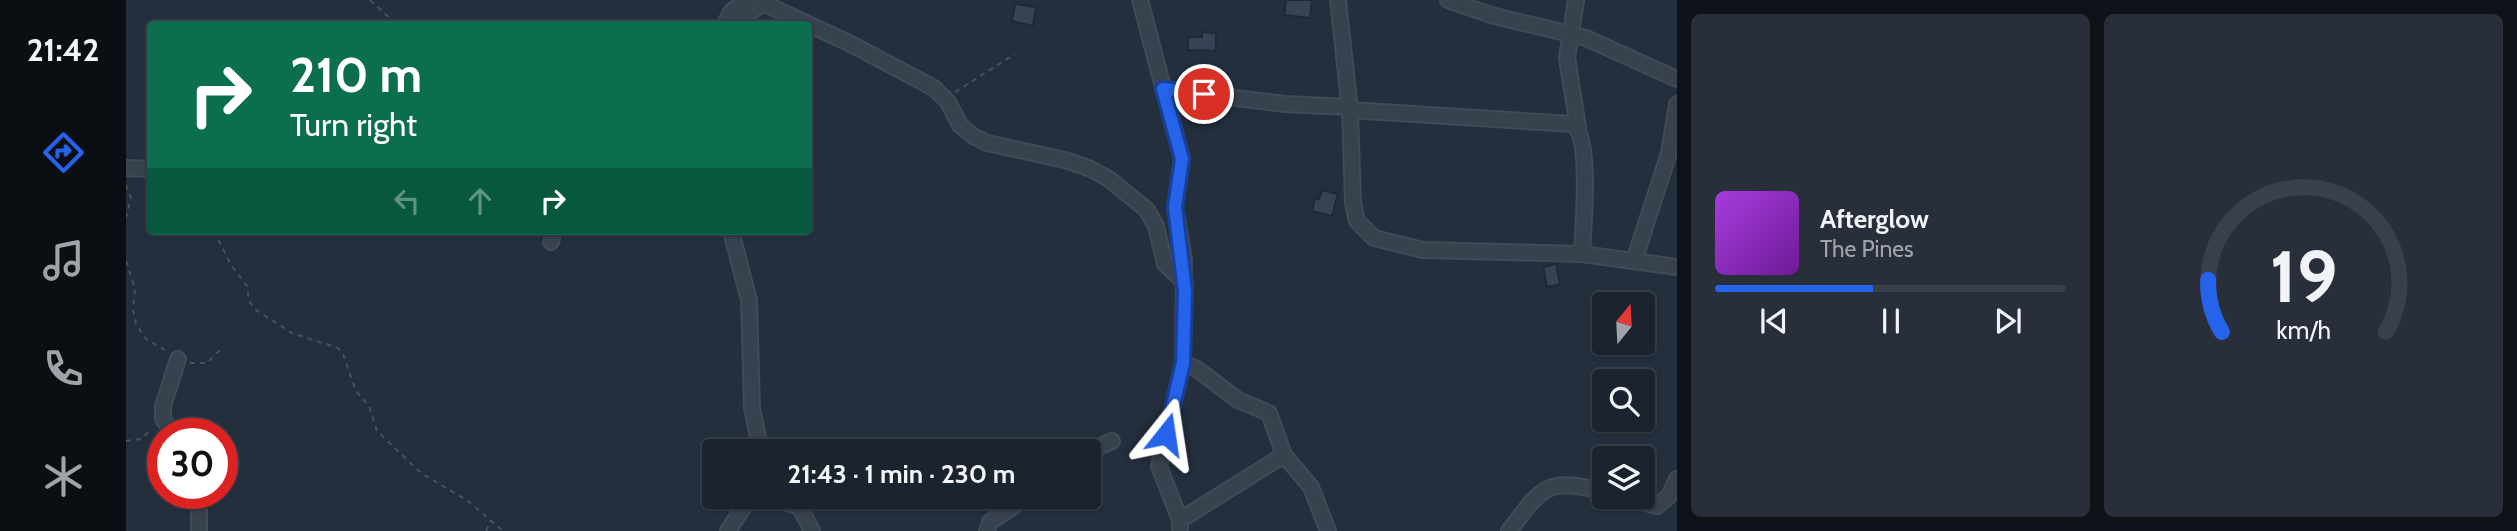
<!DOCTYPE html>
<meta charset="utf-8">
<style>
:root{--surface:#1b232e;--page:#282f3a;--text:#f1f3f6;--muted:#a0a4aa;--line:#39404a;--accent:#2563eb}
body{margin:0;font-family:Cabin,sans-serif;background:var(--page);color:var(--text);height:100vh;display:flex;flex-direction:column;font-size:26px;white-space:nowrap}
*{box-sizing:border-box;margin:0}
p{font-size:23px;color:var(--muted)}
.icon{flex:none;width:38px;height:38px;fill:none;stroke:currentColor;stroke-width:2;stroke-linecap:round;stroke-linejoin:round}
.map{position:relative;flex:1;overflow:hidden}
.panel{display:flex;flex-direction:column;gap:14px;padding:14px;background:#0f1319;width:840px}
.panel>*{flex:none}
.guide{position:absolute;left:21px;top:21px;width:665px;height:214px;border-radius:7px;box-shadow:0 2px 5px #0004,0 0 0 2px var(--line);background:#0b6e4f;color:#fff;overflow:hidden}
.needle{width:46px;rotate:18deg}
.fabs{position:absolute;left:1466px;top:292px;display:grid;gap:14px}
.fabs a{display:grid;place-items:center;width:63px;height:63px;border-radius:7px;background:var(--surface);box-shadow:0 2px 5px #0004,0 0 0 2px var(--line);font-size:35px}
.speed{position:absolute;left:21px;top:418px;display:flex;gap:14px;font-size:35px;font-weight:700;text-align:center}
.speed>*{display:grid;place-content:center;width:91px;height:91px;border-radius:50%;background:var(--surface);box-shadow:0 2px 5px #0004,0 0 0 2px var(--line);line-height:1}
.speed .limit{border:10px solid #d22;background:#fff;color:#111}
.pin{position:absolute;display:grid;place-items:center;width:60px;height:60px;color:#fff;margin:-30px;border:4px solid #fff;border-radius:50%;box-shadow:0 2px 7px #0007}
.me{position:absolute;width:77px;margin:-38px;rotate:15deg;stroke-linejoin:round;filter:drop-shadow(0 0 5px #0008)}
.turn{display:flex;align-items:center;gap:24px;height:147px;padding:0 28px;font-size:32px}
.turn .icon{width:91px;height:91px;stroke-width:2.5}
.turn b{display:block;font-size:49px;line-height:60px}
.lanes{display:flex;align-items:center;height:66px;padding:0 28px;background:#0003;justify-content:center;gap:35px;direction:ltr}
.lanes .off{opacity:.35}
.panel .card{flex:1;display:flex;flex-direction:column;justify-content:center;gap:10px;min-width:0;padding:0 24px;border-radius:10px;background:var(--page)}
.panel .dial{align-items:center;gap:0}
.dial svg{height:182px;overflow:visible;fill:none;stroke:var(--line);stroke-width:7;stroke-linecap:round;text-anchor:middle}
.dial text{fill:var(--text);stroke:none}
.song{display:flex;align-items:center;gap:21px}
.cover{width:84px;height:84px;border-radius:10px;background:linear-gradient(135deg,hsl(280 70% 55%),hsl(280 70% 35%))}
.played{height:7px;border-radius:4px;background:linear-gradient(90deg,var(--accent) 45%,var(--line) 45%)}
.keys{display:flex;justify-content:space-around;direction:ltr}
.panel .tiles{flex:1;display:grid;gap:14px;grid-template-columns:repeat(2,1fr)}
.trip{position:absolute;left:576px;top:439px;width:399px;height:70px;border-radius:7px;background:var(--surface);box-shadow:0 2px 5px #0004,0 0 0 2px var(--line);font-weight:700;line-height:70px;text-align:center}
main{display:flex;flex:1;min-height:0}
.menu{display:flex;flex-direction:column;width:126px;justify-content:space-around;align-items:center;background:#0b0e12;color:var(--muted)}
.menu .icon{width:49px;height:49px}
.menu .active{color:var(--accent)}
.menu b{font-size:32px;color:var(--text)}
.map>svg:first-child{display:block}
.building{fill:#364354;stroke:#1f2835;stroke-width:2}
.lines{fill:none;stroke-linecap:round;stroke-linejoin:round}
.minor-casing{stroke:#414a57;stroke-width:18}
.path{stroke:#3f5557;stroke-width:2;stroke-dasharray:5 5;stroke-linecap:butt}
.minor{stroke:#38414e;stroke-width:14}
.route-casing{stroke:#184099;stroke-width:18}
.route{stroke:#2563eb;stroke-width:12}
</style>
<main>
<nav class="menu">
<b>21:42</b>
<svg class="icon active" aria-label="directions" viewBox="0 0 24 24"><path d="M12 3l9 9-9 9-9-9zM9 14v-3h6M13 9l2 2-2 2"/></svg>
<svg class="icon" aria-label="music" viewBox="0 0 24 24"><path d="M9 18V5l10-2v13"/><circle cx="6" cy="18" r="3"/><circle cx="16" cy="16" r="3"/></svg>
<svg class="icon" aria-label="phone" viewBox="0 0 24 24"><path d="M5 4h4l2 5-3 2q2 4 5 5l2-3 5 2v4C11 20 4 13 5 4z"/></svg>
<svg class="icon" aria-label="climate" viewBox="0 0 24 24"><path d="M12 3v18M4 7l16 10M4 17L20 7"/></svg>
</nav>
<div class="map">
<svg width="1551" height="531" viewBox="0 0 1551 531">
<rect width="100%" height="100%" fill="#242f3e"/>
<!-- building -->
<g class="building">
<polygon points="1160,0 1186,0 1184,18 1158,15"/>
<polygon points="889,4 910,7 907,26 886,21"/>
<polygon points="1076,32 1090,33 1090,51 1062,50 1062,37 1076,37"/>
<polygon points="1081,70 1095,75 1092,86 1077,84"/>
<polygon points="1196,190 1212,194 1206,216 1186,211 1189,198 1193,199"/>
<polygon points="1430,264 1434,284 1421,287 1417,267"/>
</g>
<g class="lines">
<defs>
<g id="minor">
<polyline points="1014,0 1056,159 1049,207 1058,259 1057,363 1033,466 1054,520 1054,531"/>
<polyline points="1212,0 1224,110 1227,203 1231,221 1248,238 1297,250 1456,254 1551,267"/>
<polyline points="1322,0 1365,15 1460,38 1551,79"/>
<polyline points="1450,0 1441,58 1452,127"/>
<polyline points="637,3 725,44 808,88 822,102 834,125 847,136 861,143 939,160 965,169 983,179 1021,210 1030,226 1039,264 1059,283"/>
<polyline points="599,24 605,12 621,0"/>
<polyline points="606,24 642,0"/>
<polyline points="1037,89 1159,104 1224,107"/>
<path d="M 1224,110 L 1447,124 C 1466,139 1457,228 1456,254"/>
<polyline points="0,168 24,169"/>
<polyline points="605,231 623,300 626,408 635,452"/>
<polyline points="425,242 428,231"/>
<polyline points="1508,261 1543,153 1551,104"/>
<polyline points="1057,363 1071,369 1112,400 1143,413 1158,455 1185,487 1202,531"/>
<polyline points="48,434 37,419 37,406 52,359"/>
<polyline points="962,452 986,441"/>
<polyline points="62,494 73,508 73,531"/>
<polyline points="642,497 674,507 686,531"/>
<polyline points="1497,497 1531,506 1543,496 1551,479"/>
<polyline points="1054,520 1158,455"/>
<polyline points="602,531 624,497"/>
<polyline points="861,531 864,522 901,497"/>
<path d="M 1383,531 C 1417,486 1420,477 1479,492"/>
</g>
</defs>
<!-- minor casing -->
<use href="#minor" class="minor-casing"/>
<!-- path -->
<g class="path">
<polyline points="244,0 270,24"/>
<polyline points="829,92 889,54"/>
<polyline points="0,185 5,198 0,217"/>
<polyline points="88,231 105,265 121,286 123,301 130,310 166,333 212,348 217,354 230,391 243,406 251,431 295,473 342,501 377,531"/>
<polyline points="0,261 9,289 7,309 10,324 20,339 41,351"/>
<polyline points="64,363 81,363 95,349"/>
<polyline points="0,441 15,439 26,429"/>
<polyline points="360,531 365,520"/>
</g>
<!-- minor -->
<use href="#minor" class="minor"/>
</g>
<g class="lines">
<defs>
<polyline id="route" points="1040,434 1057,363 1059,291 1049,207 1056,159 1037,89 1078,94"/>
</defs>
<!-- route casing -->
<use href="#route" class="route-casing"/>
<!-- route -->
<use href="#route" class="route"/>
</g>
</svg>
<div class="fabs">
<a><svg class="needle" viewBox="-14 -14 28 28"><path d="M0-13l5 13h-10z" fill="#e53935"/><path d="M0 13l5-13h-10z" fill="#a0a4aa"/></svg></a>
<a><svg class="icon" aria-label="search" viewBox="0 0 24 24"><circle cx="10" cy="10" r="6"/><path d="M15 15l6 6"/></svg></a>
<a><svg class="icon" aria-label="layers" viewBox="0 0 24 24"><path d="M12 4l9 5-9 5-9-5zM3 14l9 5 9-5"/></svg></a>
</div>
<div class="speed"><div class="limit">30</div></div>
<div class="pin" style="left:1078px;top:94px;background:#d93025"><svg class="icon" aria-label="arrive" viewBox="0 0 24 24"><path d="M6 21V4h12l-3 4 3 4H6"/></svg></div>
<svg class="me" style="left:1040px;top:434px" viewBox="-20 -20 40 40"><path d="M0-17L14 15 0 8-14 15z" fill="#2563eb" stroke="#fff" stroke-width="4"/></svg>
<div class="trip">21:43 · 1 min · 230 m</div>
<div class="guide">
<div class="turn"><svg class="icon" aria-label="right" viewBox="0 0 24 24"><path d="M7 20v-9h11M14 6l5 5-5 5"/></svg><div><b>210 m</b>Turn right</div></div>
<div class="lanes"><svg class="icon off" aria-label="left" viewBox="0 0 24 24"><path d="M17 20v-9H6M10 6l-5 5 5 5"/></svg><svg class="icon off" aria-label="ahead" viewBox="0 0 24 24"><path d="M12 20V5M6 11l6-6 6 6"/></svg><svg class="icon" aria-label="right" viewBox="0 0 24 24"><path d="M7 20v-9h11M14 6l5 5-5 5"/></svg></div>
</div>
</div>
<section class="panel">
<div class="tiles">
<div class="card">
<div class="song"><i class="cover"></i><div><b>Afterglow</b><p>The Pines</p></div></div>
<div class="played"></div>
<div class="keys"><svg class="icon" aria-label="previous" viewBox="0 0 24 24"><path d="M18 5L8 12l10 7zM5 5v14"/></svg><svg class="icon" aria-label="pause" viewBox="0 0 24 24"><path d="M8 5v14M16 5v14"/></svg><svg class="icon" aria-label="next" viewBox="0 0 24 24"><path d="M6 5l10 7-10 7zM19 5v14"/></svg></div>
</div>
<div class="card dial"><svg viewBox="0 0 100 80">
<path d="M14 69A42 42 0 1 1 86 69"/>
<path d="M14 69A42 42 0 0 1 8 46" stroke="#2563eb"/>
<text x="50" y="56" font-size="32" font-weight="700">19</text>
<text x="50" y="72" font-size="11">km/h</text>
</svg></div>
</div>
</section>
</main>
